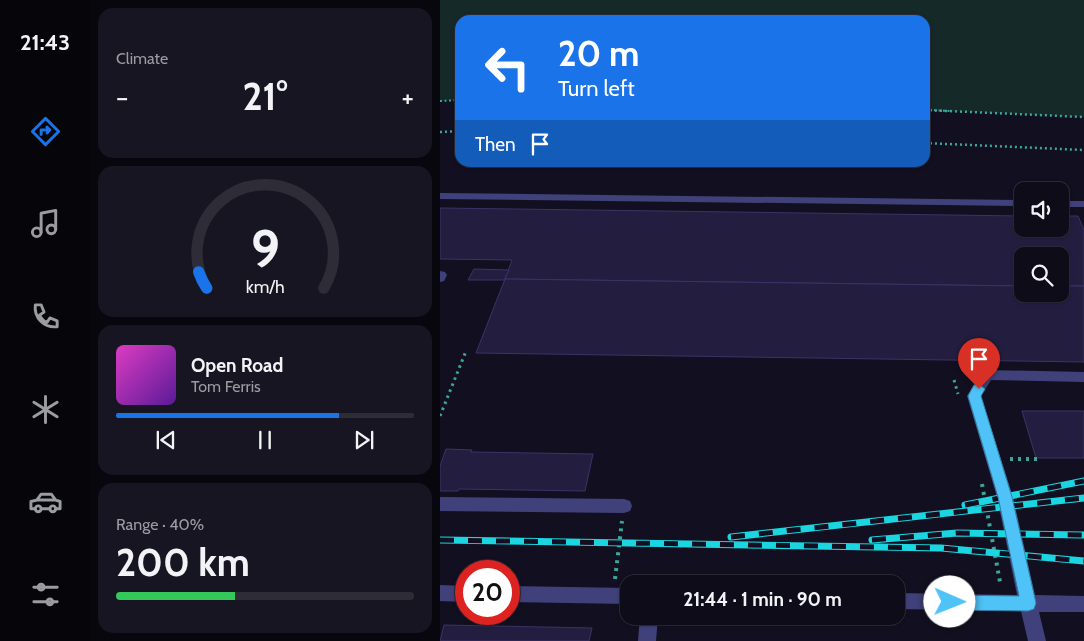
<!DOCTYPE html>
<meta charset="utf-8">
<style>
:root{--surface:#0e0c18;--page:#171521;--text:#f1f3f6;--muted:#9b9ba2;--line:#2e2c37;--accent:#1a73e8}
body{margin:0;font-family:Cabin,sans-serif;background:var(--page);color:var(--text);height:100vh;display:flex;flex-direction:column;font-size:19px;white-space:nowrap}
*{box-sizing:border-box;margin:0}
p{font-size:16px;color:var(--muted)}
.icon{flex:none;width:28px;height:28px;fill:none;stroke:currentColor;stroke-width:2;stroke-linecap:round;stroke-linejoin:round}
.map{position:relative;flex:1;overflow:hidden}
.sheet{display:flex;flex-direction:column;gap:8px;padding:8px;background:#08070d;width:350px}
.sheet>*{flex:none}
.top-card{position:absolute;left:15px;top:15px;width:475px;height:152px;border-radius:15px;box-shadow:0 1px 4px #0004,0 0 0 1px var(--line);background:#1a73e8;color:#fff;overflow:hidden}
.controls{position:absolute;left:574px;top:182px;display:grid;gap:10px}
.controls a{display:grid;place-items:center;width:55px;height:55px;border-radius:10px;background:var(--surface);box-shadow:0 1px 4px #0004,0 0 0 1px var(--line);font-size:25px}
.speed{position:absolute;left:15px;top:560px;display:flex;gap:10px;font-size:25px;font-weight:700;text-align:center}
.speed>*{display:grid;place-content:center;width:65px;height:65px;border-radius:50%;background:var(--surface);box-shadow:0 1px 4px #0004,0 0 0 1px var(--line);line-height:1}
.speed .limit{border:8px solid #d22;background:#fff;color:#111}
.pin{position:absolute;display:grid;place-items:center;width:42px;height:42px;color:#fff;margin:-51px -21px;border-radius:50% 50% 50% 0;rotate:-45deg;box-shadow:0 0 5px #0007}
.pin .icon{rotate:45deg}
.me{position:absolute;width:55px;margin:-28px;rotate:91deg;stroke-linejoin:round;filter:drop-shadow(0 0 4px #0008)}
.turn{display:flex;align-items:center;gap:18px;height:105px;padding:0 20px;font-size:22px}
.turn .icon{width:65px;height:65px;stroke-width:2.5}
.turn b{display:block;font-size:35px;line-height:42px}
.then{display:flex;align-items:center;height:48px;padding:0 20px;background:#0003;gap:10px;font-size:19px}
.big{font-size:38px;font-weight:700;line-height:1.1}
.sheet .tile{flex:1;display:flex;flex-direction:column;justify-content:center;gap:8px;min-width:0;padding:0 18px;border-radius:15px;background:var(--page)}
.sheet .dial{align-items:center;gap:0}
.dial svg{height:130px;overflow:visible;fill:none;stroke:var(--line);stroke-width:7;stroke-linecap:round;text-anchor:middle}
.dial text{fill:var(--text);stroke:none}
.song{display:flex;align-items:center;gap:15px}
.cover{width:60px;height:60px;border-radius:8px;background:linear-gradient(135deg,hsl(310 70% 55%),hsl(270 70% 35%))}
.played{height:5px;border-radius:2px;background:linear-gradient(90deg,var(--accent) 75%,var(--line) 75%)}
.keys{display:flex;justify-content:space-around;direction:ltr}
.heat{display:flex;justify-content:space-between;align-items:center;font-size:28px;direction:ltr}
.charge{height:8px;border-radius:4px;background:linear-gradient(90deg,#34c759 40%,var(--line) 0)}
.trip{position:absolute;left:180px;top:575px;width:285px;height:50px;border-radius:15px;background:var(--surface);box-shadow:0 1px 4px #0004,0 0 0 1px var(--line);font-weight:700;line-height:50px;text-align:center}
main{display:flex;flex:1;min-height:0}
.dock{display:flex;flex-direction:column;width:90px;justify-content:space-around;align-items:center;background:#06050a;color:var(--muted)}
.dock .icon{width:35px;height:35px}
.dock .on{color:var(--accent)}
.dock b{font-size:22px;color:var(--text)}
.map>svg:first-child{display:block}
.green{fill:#142928}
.building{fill:#231e3f;stroke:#3b3368}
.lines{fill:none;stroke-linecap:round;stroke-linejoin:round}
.path-far3{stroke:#3ca69a;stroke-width:2;stroke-dasharray:2 2.5;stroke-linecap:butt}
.path-far2{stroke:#3ca69a;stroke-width:2.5;stroke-dasharray:2 3;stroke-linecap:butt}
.path-far1{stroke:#3ca69a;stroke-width:3;stroke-dasharray:2.5 4;stroke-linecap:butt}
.path{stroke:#3ca69a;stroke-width:4;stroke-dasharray:3 5;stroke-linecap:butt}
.minor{fill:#40417a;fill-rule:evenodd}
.rail-casing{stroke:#1bd6e0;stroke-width:7}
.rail{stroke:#121020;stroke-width:5;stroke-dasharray:14;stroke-linecap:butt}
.route{fill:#4fc3f7;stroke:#337fa1}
</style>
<main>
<nav class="dock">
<b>21:43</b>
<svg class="icon on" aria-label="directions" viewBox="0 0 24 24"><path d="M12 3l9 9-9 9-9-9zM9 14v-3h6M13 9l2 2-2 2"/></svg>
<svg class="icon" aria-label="music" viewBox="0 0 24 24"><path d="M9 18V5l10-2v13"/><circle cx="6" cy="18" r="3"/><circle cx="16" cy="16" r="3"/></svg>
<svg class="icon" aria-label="phone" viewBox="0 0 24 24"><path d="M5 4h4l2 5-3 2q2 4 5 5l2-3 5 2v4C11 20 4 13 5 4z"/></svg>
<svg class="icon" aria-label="climate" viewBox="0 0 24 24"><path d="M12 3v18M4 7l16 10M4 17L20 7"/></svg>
<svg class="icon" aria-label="car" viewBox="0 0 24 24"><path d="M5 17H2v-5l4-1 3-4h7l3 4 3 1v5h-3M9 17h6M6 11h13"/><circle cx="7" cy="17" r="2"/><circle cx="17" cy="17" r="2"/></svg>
<svg class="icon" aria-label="filters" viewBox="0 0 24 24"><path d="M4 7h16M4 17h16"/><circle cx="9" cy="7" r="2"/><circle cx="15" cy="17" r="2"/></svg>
</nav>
<section class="sheet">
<div class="tile"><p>Climate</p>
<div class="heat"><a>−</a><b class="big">21°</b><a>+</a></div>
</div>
<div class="tile dial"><svg viewBox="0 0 100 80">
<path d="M14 69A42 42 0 1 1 86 69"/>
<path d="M14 69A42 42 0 0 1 9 59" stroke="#1a73e8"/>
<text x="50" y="56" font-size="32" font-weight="700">9</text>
<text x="50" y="72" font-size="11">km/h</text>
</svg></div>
<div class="tile">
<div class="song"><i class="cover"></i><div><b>Open Road</b><p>Tom Ferris</p></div></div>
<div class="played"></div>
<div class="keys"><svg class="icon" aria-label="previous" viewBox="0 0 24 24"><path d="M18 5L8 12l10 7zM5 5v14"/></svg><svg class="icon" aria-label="pause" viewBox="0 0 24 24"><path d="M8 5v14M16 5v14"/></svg><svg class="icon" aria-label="next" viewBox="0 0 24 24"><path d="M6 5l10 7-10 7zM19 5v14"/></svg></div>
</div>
<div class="tile"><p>Range · 40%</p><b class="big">200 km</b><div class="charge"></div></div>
</section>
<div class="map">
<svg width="644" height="641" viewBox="0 0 644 641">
<rect width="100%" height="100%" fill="#121020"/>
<!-- green -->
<polygon class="green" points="0,0 644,0 644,117 485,110 485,20 20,20 20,100 0,101"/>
<!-- building -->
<g class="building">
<polygon points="0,208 582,216 582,229 620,229 620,216 638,216 644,230 644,286 620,286 620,256 582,256 582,286 65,279 72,260 0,259"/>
<polygon points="34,269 69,270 64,280 28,280"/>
<polygon points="65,279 582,286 582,294 620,294 620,286 644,286 644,362 36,353"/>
<polygon points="582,411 644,411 644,458 596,458"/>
<polygon points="6,449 32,450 31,452 153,454 145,491 19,489 18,491 0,491 0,466"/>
<polygon points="4,625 152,628 149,641 0,641"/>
</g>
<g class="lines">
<!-- path-far3 -->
<g class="path-far3">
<polyline points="0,101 20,100"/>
<polyline points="485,110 510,111"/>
</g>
<!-- path-far2 -->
<g class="path-far2">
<polyline points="485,110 644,117"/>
<polyline points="0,132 20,131"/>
<polyline points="485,143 644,150"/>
</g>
<!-- path-far1 -->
<g class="path-far1">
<polyline points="514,380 518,394"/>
<polyline points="0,416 26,351"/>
</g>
<!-- path -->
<g class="path">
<polyline points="570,459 601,459"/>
<polyline points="542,484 560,582"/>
<polyline points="175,579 182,521"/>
</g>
<!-- minor -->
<g class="minor">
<polygon points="0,193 582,200 582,206 0,199"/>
<rect x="620" y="201" width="24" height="6"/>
<polygon points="0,271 5,272 7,275 4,281 0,282"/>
<polygon points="547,370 644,372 644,382 551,380 541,396 573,497 595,595 644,596 644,612 599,612 606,641 588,641 581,611 456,609 456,593 577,595 557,497 527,396 542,371"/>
<polygon points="0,497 184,499 190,501 192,506 190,511 184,513 0,511"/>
<polygon points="0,585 26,586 26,602 0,601"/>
<polygon points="69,586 189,588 189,604 69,602"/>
<polygon points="200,616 218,616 216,641 198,641"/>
</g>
<defs>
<g id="rail">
<polyline points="525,505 644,481"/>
<polyline points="291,537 644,498"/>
<polyline points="0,540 501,548 644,561"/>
<polyline points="432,540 517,533 644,535"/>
</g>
</defs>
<!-- rail casing -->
<use href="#rail" class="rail-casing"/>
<!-- rail -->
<use href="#rail" class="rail"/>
</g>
<!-- route -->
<polygon class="route" points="539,384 545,389 541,396 572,497 596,603 594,609 588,611 510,610 504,607 502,602 504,597 510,595 579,596 558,497 528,396 534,385"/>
</svg>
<div class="controls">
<a><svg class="icon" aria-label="sound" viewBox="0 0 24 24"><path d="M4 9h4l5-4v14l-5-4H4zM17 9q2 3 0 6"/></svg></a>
<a><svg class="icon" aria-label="search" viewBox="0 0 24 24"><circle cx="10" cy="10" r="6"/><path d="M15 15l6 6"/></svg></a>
</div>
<div class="speed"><div class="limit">20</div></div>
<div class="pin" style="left:539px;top:389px;background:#d93025"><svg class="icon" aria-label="arrive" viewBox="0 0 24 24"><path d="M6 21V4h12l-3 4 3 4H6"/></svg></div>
<svg class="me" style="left:510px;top:602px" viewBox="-20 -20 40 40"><circle r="19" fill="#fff"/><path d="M0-13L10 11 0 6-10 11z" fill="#4fc3f7"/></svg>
<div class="trip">21:44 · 1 min · 90 m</div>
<div class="top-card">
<div class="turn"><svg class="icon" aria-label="left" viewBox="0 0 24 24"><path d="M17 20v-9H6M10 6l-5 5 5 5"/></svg><div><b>20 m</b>Turn left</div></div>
<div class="then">Then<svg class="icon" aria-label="arrive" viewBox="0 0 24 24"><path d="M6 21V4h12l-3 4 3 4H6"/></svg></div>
</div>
</div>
</main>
